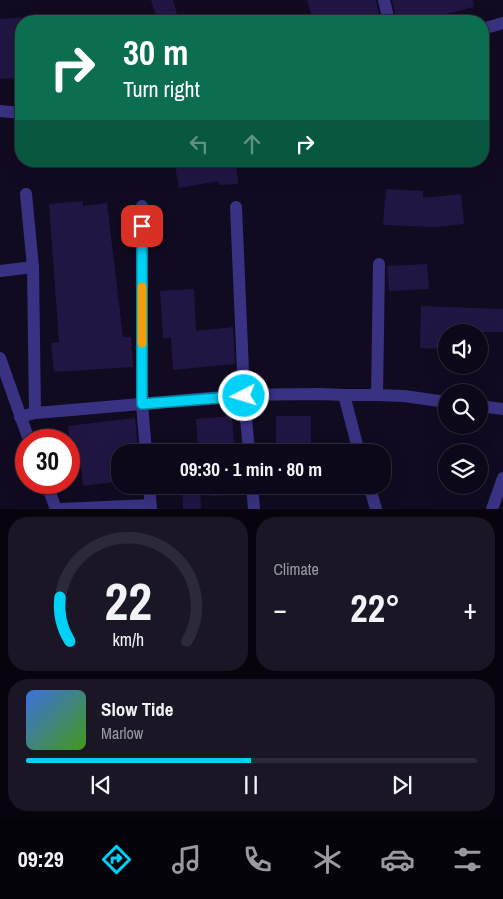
<!DOCTYPE html>
<meta charset="utf-8">
<style>
:root{--surface:#0c0819;--page:#1a1626;--text:#f1f3f6;--muted:#9a9aa2;--line:#2c2938;--accent:#00d1f6}
body{margin:0;font-family:"Archivo Narrow",sans-serif;background:var(--page);color:var(--text);height:100vh;display:flex;flex-direction:column;font-size:19px;white-space:nowrap}
*{box-sizing:border-box;margin:0}
p{font-size:16px;color:var(--muted)}
.icon{flex:none;width:28px;height:28px;fill:none;stroke:currentColor;stroke-width:2;stroke-linecap:round;stroke-linejoin:round}
.map{position:relative;height:509px;overflow:hidden}
.sheet{display:flex;flex-direction:column;gap:8px;padding:8px;background:#07040e;flex:1}
.sheet>*{flex:none}
.guide{position:absolute;left:15px;top:15px;width:474px;height:152px;border-radius:20px;box-shadow:0 5px 20px #0002,0 0 0 1px var(--line);background:#0b6e4f;color:#fff;overflow:hidden}
.fabs{position:absolute;left:438px;top:324px;display:grid;gap:10px}
.fabs a{display:grid;place-items:center;width:50px;height:50px;border-radius:50%;background:var(--surface);box-shadow:0 5px 20px #0002,0 0 0 1px var(--line);font-size:25px}
.speed{position:absolute;left:15px;top:429px;display:flex;gap:10px;font-size:25px;font-weight:700;text-align:center}
.speed>*{display:grid;place-content:center;width:65px;height:65px;border-radius:50%;background:var(--surface);box-shadow:0 5px 20px #0002,0 0 0 1px var(--line);line-height:1}
.speed .limit{border:8px solid #d22;background:#fff;color:#111}
.pin{position:absolute;display:grid;place-items:center;width:42px;height:42px;color:#fff;margin:-21px;border-radius:10px;box-shadow:0 2px 8px #0006}
.me{position:absolute;width:55px;margin:-28px;rotate:265deg;stroke-linejoin:round;filter:drop-shadow(0 0 4px #0008)}
.turn{display:flex;align-items:center;gap:18px;height:105px;padding:0 25px;font-size:22px}
.turn .icon{width:65px;height:65px;stroke-width:2.5}
.turn b{display:block;font-size:35px;line-height:42px}
.lanes{display:flex;align-items:center;height:48px;padding:0 25px;background:#0003;justify-content:center;gap:25px;direction:ltr}
.lanes .off{opacity:.35}
.big{font-size:38px;font-weight:800;line-height:1.1}
.sheet .widget{flex:1;display:flex;flex-direction:column;justify-content:center;gap:8px;min-width:0;padding:0 18px;border-radius:20px;background:var(--page)}
.sheet .dial{align-items:center;gap:0}
.dial svg{height:130px;overflow:visible;fill:none;stroke:var(--line);stroke-width:7;stroke-linecap:round;text-anchor:middle}
.dial text{fill:var(--text);stroke:none}
.song{display:flex;align-items:center;gap:15px}
.cover{width:60px;height:60px;border-radius:8px;background:linear-gradient(135deg,hsl(220 70% 55%),hsl(100 70% 35%))}
.played{height:5px;border-radius:2px;background:linear-gradient(90deg,var(--accent) 50%,var(--line) 50%)}
.keys{display:flex;justify-content:space-around;direction:ltr}
.heat{display:flex;justify-content:space-between;align-items:center;font-size:28px;direction:ltr}
.sheet .tiles{flex:1;display:grid;gap:8px;grid-template-columns:1fr 1fr}
.widget:last-child{grid-column:span 2}
.trip{position:absolute;left:111px;top:444px;width:280px;height:50px;border-radius:20px;background:var(--surface);box-shadow:0 5px 20px #0002,0 0 0 1px var(--line);font-weight:800;line-height:50px;text-align:center}
.tabs{display:flex;height:80px;justify-content:space-around;align-items:center;background:#05030a;color:var(--muted)}
.tabs .icon{width:35px;height:35px}
.tabs .selected{color:var(--accent)}
.tabs b{font-size:22px;color:var(--text)}
.map>svg:first-child{display:block}
.building{fill:#211643}
.lines{fill:none;stroke-linecap:round;stroke-linejoin:round}
.minor{stroke:#393283;stroke-width:12}
.route-casing{stroke:#0088a0;stroke-width:12}
.route{stroke:#00d1f6;stroke-width:9}
.slow{stroke:#f59e0b;stroke-width:9}
</style>
<div class="map">
<svg width="503" height="509" viewBox="0 0 503 509">
<rect width="100%" height="100%" fill="#100b21"/>
<!-- building -->
<g class="building">
<polygon points="151,0 173,0 179,21 158,21"/>
<polygon points="307,0 376,0 381,21 313,21"/>
<polygon points="392,0 473,0 474,7 430,18 431,21 397,21"/>
<polygon points="21,17 21,78 0,79 0,19"/>
<polygon points="174,161 236,161 238,184 219,185 219,181 179,188"/>
<polygon points="386,189 423,191 423,198 461,194 464,224 434,227 383,225"/>
<polygon points="83,201 83,206 107,203 123,337 131,337 133,367 54,372 51,343 59,342 49,204"/>
<polygon points="427,264 429,289 389,291 387,266"/>
<polygon points="194,289 196,331 233,327 235,364 173,370 171,338 163,338 160,291"/>
<polygon points="421,306 503,309 503,332 446,332 446,349 420,348"/>
<polygon points="232,416 234,443 233,443 233,452 207,452 207,445 198,446 196,419"/>
<rect x="276" y="416" width="35" height="36"/>
<polygon points="135,418 138,450 136,450 136,452 120,452 120,481 83,486 80,457 72,458 68,426"/>
<polygon points="182,485 200,485 201,509 183,509"/>
<polygon points="209,485 235,485 236,495 210,496"/>
</g>
<g class="lines">
<!-- minor -->
<g class="minor">
<polyline points="384,0 389,21"/>
<polyline points="482,29 503,23"/>
<polyline points="0,111 21,113"/>
<polyline points="26,194 33,267 35,413"/>
<polyline points="142,206 142,404 146,452"/>
<polyline points="236,207 244,395 249,452"/>
<polyline points="0,271 33,267"/>
<polyline points="0,358 29,440"/>
<polyline points="344,395 359,452"/>
<polyline points="377,395 379,264"/>
<polyline points="479,406 503,409"/>
<polyline points="20,417 35,413 48,412 244,395 319,394 344,395 377,395 404,396 446,402"/>
<polyline points="46,482 56,509"/>
<polyline points="149,485 151,509"/>
<polyline points="252,485 254,509"/>
<polyline points="369,485 376,509"/>
<polyline points="61,509 150,505"/>
<polyline points="492,509 503,478"/>
</g>
</g>
<g class="lines">
<defs>
<polyline id="route" points="142,226 142,404 244,396"/>
</defs>
<!-- route casing -->
<use href="#route" class="route-casing"/>
<!-- route -->
<use href="#route" class="route"/>
<!-- slow -->
<polyline class="slow" points="142,287 142,343"/>
</g>
</svg>
<div class="fabs">
<a><svg class="icon" aria-label="sound" viewBox="0 0 24 24"><path d="M4 9h4l5-4v14l-5-4H4zM17 9q2 3 0 6"/></svg></a>
<a><svg class="icon" aria-label="search" viewBox="0 0 24 24"><circle cx="10" cy="10" r="6"/><path d="M15 15l6 6"/></svg></a>
<a><svg class="icon" aria-label="layers" viewBox="0 0 24 24"><path d="M12 4l9 5-9 5-9-5zM3 14l9 5 9-5"/></svg></a>
</div>
<div class="speed"><div class="limit">30</div></div>
<div class="pin" style="left:142px;top:226px;background:#d93025"><svg class="icon" aria-label="arrive" viewBox="0 0 24 24"><path d="M6 21V4h12l-3 4 3 4H6"/></svg></div>
<svg class="me" style="left:244px;top:396px" viewBox="-20 -20 40 40"><circle r="17" fill="#00d1f6" stroke="#fff" stroke-width="3"/><path d="M0-11L8 9 0 5-8 9z" fill="#fff"/></svg>
<div class="trip">09:30 · 1 min · 80 m</div>
<div class="guide">
<div class="turn"><svg class="icon" aria-label="right" viewBox="0 0 24 24"><path d="M7 20v-9h11M14 6l5 5-5 5"/></svg><div><b>30 m</b>Turn right</div></div>
<div class="lanes"><svg class="icon off" aria-label="left" viewBox="0 0 24 24"><path d="M17 20v-9H6M10 6l-5 5 5 5"/></svg><svg class="icon off" aria-label="ahead" viewBox="0 0 24 24"><path d="M12 20V5M6 11l6-6 6 6"/></svg><svg class="icon" aria-label="right" viewBox="0 0 24 24"><path d="M7 20v-9h11M14 6l5 5-5 5"/></svg></div>
</div>
</div>
<section class="sheet">
<div class="tiles">
<div class="widget dial"><svg viewBox="0 0 100 80">
<path d="M14 69A42 42 0 1 1 86 69"/>
<path d="M14 69A42 42 0 0 1 8 42" stroke="#00d1f6"/>
<text x="50" y="56" font-size="32" font-weight="700">22</text>
<text x="50" y="72" font-size="11">km/h</text>
</svg></div>
<div class="widget"><p>Climate</p>
<div class="heat"><a>−</a><b class="big">22°</b><a>+</a></div>
</div>
<div class="widget">
<div class="song"><i class="cover"></i><div><b>Slow Tide</b><p>Marlow</p></div></div>
<div class="played"></div>
<div class="keys"><svg class="icon" aria-label="previous" viewBox="0 0 24 24"><path d="M18 5L8 12l10 7zM5 5v14"/></svg><svg class="icon" aria-label="pause" viewBox="0 0 24 24"><path d="M8 5v14M16 5v14"/></svg><svg class="icon" aria-label="next" viewBox="0 0 24 24"><path d="M6 5l10 7-10 7zM19 5v14"/></svg></div>
</div>
</div>
</section>
<nav class="tabs">
<b>09:29</b>
<svg class="icon selected" aria-label="directions" viewBox="0 0 24 24"><path d="M12 3l9 9-9 9-9-9zM9 14v-3h6M13 9l2 2-2 2"/></svg>
<svg class="icon" aria-label="music" viewBox="0 0 24 24"><path d="M9 18V5l10-2v13"/><circle cx="6" cy="18" r="3"/><circle cx="16" cy="16" r="3"/></svg>
<svg class="icon" aria-label="phone" viewBox="0 0 24 24"><path d="M5 4h4l2 5-3 2q2 4 5 5l2-3 5 2v4C11 20 4 13 5 4z"/></svg>
<svg class="icon" aria-label="climate" viewBox="0 0 24 24"><path d="M12 3v18M4 7l16 10M4 17L20 7"/></svg>
<svg class="icon" aria-label="car" viewBox="0 0 24 24"><path d="M5 17H2v-5l4-1 3-4h7l3 4 3 1v5h-3M9 17h6M6 11h13"/><circle cx="7" cy="17" r="2"/><circle cx="17" cy="17" r="2"/></svg>
<svg class="icon" aria-label="filters" viewBox="0 0 24 24"><path d="M4 7h16M4 17h16"/><circle cx="9" cy="7" r="2"/><circle cx="15" cy="17" r="2"/></svg>
</nav>
